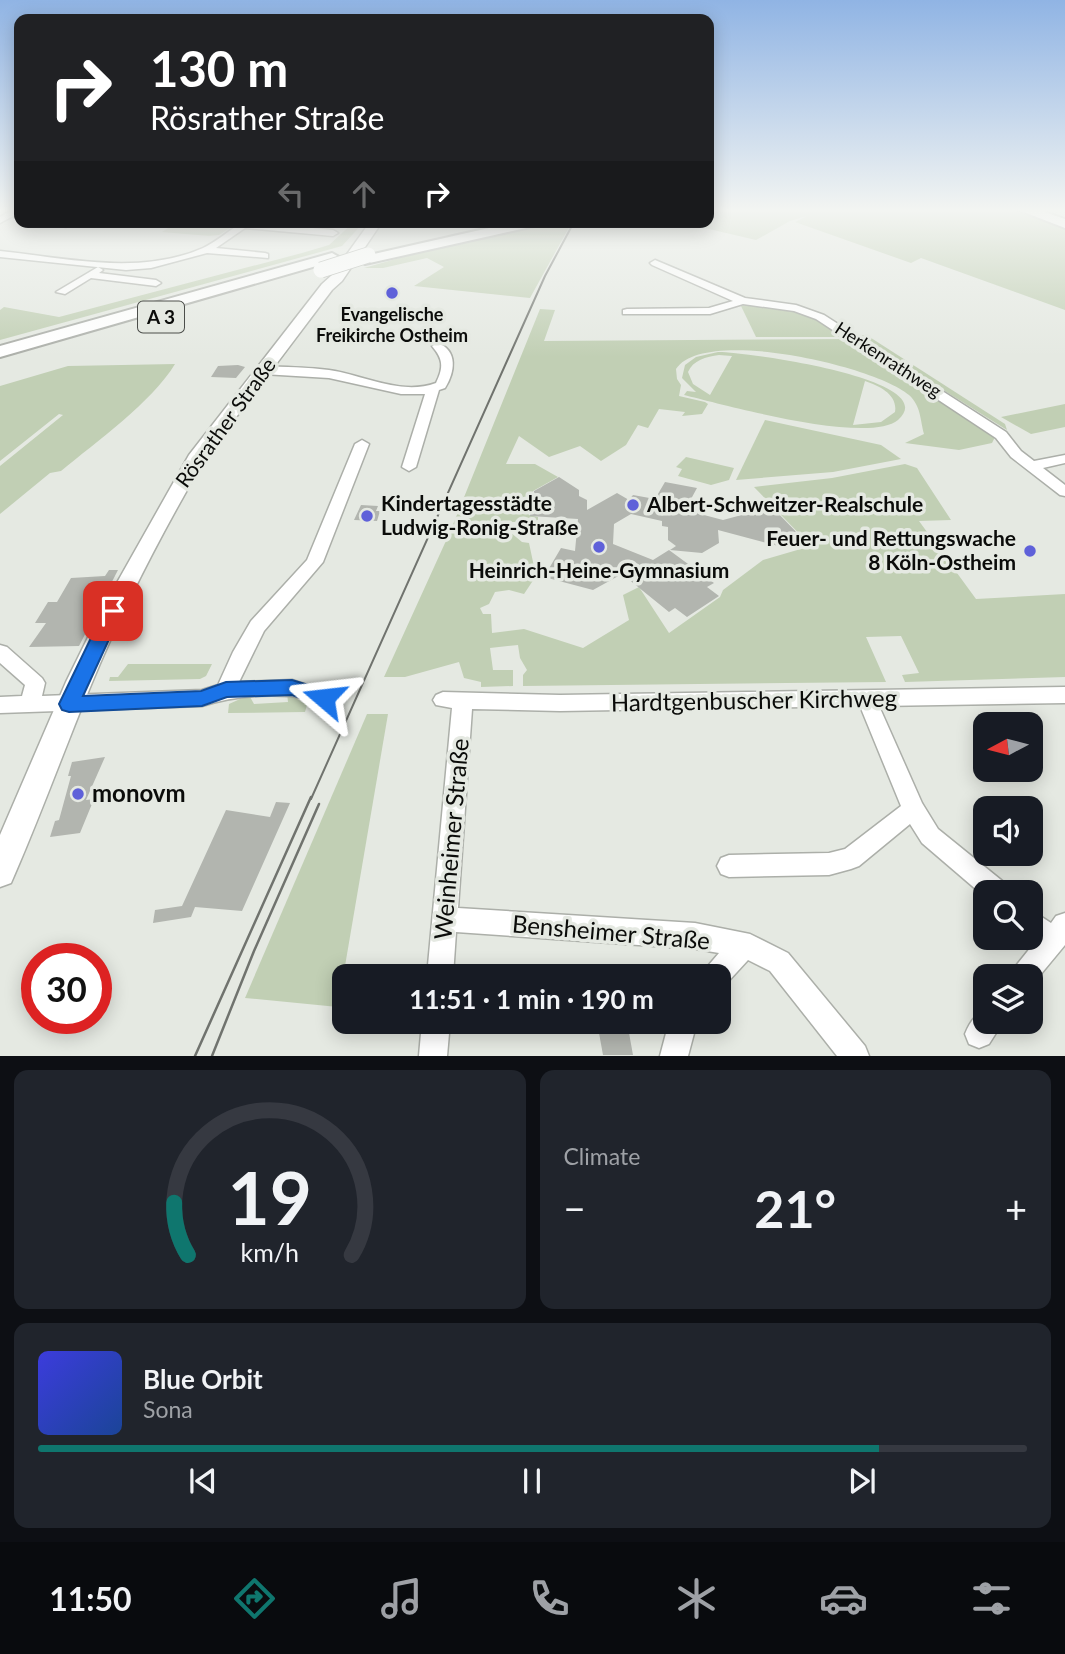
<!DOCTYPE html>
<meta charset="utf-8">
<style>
:root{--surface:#171b24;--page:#20242c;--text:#f1f3f6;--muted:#9ea1a6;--line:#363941;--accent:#0f766e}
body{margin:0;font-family:Lato,sans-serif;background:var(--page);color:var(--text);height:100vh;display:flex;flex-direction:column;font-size:26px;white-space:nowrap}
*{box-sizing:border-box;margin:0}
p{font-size:23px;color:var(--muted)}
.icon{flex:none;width:38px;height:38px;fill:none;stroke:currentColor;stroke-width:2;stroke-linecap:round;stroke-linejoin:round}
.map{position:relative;height:1056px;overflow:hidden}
.sheet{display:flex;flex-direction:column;gap:14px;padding:14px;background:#0d0f14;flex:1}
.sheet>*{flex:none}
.banner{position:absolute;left:14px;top:14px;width:700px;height:214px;border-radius:14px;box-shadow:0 4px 18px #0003;background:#202124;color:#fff;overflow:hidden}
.needle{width:46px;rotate:263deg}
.controls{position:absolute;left:973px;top:712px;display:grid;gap:14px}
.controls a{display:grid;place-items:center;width:70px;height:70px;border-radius:14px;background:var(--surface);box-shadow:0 4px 18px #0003;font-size:35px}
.speed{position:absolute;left:21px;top:943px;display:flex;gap:14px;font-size:35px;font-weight:700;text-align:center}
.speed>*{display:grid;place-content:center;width:91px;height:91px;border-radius:50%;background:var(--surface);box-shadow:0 4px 18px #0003;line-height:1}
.speed .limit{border:10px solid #d22;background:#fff;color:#111}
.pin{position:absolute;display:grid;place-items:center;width:60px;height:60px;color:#fff;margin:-30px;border-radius:14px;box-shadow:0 4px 10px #0006}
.me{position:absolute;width:77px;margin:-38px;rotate:287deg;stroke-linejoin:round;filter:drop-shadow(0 0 5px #0008)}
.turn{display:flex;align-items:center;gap:24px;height:147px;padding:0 21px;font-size:32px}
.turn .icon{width:91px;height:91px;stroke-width:2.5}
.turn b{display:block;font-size:49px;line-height:60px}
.lanes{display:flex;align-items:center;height:66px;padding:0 21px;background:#0003;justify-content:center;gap:35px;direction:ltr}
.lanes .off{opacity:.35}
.big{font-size:52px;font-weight:700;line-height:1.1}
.sheet .card{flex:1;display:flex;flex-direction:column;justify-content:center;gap:10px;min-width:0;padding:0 24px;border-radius:14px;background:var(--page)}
.sheet .dial{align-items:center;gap:0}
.dial svg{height:182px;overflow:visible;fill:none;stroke:var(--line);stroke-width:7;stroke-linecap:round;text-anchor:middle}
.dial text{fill:var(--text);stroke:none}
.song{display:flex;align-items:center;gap:21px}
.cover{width:84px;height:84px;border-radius:10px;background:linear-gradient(135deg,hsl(240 70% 55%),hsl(220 70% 35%))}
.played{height:7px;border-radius:4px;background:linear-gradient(90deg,var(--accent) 85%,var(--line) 85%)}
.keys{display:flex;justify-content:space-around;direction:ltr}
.heat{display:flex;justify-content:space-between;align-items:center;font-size:38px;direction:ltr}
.sheet .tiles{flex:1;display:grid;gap:14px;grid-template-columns:1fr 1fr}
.card:last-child{grid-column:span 2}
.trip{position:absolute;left:332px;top:964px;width:399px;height:70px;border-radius:14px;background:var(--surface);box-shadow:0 4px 18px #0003;font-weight:700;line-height:70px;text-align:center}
.dock{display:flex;height:112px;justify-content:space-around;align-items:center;background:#090b0e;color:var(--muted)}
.dock .icon{width:49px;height:49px}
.dock .on{color:var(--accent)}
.dock b{font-size:32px;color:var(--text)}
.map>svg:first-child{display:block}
.green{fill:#c1cfb4;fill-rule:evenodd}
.building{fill:#b2b5af}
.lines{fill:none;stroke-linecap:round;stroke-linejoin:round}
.minor-casing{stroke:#acafa9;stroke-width:3}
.major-casing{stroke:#acafa9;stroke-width:3}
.highway-casing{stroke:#acafa9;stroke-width:4}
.minor{fill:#fff;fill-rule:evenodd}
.major{fill:#fff;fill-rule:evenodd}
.highway{fill:#fff;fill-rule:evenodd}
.tram-far1{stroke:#70736e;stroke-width:2}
.tram{stroke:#70736e;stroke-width:2.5}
.highway-bridge-casing{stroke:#acafa9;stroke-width:17;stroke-linecap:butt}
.highway-bridge{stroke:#fff;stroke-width:15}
.route{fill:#1a73e8;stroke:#114b97;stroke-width:2}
.poi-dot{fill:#5f61d9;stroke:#e5e9e2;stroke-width:2.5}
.labels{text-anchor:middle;stroke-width:7;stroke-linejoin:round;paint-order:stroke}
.far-poi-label{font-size:18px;font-weight:bold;fill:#0b0c0a;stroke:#e5e9e2}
.far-street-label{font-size:18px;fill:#0b0c0a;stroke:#e5e9e2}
.shield{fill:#e5e9e2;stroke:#4c4e4b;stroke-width:2}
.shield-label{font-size:19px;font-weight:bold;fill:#0b0c0a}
.street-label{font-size:21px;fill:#0b0c0a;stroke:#e5e9e2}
.poi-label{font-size:21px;font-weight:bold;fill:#0b0c0a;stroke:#e5e9e2;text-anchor:start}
.near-street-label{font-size:24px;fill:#0b0c0a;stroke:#e5e9e2}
.near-poi-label{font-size:24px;font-weight:bold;fill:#0b0c0a;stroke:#e5e9e2;text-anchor:start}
</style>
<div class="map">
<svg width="1065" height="1056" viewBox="0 0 1065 1056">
<rect width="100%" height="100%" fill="#e5e9e2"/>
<!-- green -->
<g class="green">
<polygon points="709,209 1014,209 1065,228 1065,310 921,258 911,263 795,222 807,216 790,221 756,240 679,222 709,222"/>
<polygon points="354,222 364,222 342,246 0,340 0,310 4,307 59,317 302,253 329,245"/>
<polygon points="549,222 572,222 530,298 414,286 444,267 427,258 383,268 364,268 445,245"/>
<polygon points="174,224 233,226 219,235 209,236 162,232"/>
<polygon points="751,304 806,313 846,337 756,337 741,306"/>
<path d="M 540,309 L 555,310 L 544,341 L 853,339 L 995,437 L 992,443 L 959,450 L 905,443 L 924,434 C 920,419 921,406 909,395 C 876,366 703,326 676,369 L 677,379 L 681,385 L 679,396 L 705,402 L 708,404 L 702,414 L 682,416 L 685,412 L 659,409 L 648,428 L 638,425 L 626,445 L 601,461 L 580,446 L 549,457 L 519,436 L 506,464 L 535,464 L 558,477 L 533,491 L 529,515 L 538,517 L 538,520 C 522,527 508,515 495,531 L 500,536 L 510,532 L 522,542 L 529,543 L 536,576 L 524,594 L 509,590 L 495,592 L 489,604 L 480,608 L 483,614 L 491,614 L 492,633 L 524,629 L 583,648 L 629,620 L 623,595 L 639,587 L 669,633 L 720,597 L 723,590 L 763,560 L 811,546 L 754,487 L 832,478 L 905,464 L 917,468 L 951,520 L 919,521 L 976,599 L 1065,594 L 1065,677 L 905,682 L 902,675 L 919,673 L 901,636 L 866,637 L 886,682 L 523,686 L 523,675 L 527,670 L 520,658 L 518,645 L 490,648 L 493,670 L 513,670 L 513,686 L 481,687 L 481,682 L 464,678 L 459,662 L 405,677 L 384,677 L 450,532 Z"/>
<polygon points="861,335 868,336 1005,424 1007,430 859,337"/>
<path d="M 718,352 C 737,351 946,378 898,420 C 868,445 725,405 684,395 L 687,391 L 696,392 L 682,378 L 685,365 L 696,357 ZM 719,355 L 732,356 L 710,395 L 693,384 L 688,372 C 693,360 706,357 719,355 ZM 865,381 C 880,386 898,395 895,412 L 881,422 L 853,425 Z"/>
<path d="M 175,364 C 152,402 96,442 61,471 L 50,473 L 0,514 L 0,466 L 63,415 L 59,414 L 0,461 L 0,386 L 68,366 Z"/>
<polygon points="1065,404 1065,427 1031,434 1001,417"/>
<polygon points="765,420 881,445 901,459 833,472 736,480"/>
<polygon points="686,457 734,468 729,480 711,485 678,476 682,469 676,467"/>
<polygon points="128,664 212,664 206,676 200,679 109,681 110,677 118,677"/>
<polygon points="287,693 307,705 305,712 228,713 229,704 249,695 254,704 288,702"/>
<polygon points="367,714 388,714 338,1007 245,998"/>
</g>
<!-- building -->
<g class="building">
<polygon points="218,366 238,365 245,367 236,378 211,377"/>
<polygon points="559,477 579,490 579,496 587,500 587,510 617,493 629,500 633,495 655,499 665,482 697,488 685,510 723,520 772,507 806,542 786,548 718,530 719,543 702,553 670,550 676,546 668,540 668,527 662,526 662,521 631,514 614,524 613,544 653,560 669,550 714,583 707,587 719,596 687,617 675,608 669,612 622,574 593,590 544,577 561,548 575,551 578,519 530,516 534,491"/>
<polygon points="361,505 378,506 376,511 380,511 377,521 354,520"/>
<polygon points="109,570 118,570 79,646 29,647 46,623 35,623 48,602 57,602 71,578 105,576"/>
<polygon points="105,757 86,800 94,799 80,833 50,837 55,821 59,820 71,776 68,776 72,762"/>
<polygon points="276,802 290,803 242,911 195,907 191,917 153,923 155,910 182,906 226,810 270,817"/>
<polygon points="597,1022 627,1022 633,1055 603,1055"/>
</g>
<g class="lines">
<defs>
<g id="minor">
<polygon points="14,209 19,209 19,213 0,223 0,217"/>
<polygon points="46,222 69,222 70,224 66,227"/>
<path d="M 205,222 L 252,222 L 333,230 L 338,233 L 333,236 L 245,228 L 216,248 L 265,253 L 268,254 L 268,258 L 207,253 L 151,268 L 126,270 L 0,257 L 0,251 C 66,258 140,276 203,248 C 214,243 225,234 235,227 Z"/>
<polygon points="655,260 745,298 796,305 824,315 1006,432 1021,451 1034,461 1065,455 1065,463 1043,468 1065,485 1065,496 1060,495 1011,457 996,438 816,319 794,311 743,304 710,314 623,314 623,310 627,309 709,308 733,301 652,265 650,263"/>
<polygon points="98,267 103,270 99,273 156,280 161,283 156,286 91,278 65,294 56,292"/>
<path d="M 438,343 C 458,351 455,372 445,388 L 439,390 L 416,467 L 409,471 L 402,467 L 425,394 L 401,394 L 329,378 L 263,374 L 257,370 L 263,366 C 285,367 307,367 329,370 C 364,375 401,396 436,383 C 444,367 443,359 432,346 Z"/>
<path d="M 362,440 L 369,444 L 323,562 L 264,631 L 239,682 L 292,680 L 331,693 L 334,698 L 331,703 C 317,708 303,696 289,696 C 259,694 230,697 202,706 L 0,713 L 0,697 L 22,696 L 25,685 L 0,663 L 0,645 L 7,647 L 42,678 L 45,683 L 42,696 L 202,690 L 218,685 L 233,652 L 251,621 L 307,560 L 355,444 Z"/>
<polygon points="1065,687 1065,703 879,706 922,803 938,829 1006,884 1009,892 985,892 985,897 922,843 910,824 859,866 851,869 829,875 729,877 721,874 717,866 721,858 729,855 829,853 845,849 901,806 860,706 560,711 472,709 458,908 695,923 750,934 788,953 865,1046 869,1056 837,1056 770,971 748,960 725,985 719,988 719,976 703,976 707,967 719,953 695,949 456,932 453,976 427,976 452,708 436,705 433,700 436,695 443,692 560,695"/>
<polygon points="1031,910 1051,923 1056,916 1065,913 1065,945 1031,986 1031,976 1011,976 1015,967 1035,942 1031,938"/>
<path d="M 985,1010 L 985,1022 L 1003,1022 L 989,1044 L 979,1048 L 969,1044 L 965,1034 C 969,1024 975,1014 985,1010 Z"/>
<polygon points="422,1022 450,1022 447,1056 419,1056"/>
<polygon points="669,1022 697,1022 688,1056 660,1056"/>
</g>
<path id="major" d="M 370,222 L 382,222 L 342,281 L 332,290 L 206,457 C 164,529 123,607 91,685 C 64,750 40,817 11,883 L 0,887 L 0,835 L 66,682 L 101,611 L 189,455 L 322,284 L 332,275 Z"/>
<g id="highway">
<polygon points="1016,209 1036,209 1065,219 1065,228"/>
<polygon points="515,222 542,222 535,226 365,264 358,260 365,256"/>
<polygon points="332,253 339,257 337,260 0,357 0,346"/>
</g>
</defs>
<!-- minor casing -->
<use href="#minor" class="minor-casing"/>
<!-- major casing -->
<use href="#major" class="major-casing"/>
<!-- highway casing -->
<use href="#highway" class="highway-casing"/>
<!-- minor -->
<use href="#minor" class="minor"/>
<!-- major -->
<use href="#major" class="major"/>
<!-- highway -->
<use href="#highway" class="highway"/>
<!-- tram-far1 -->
<polyline class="tram-far1" points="311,799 545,276 574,222"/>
<!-- tram -->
<g class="tram">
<polyline points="195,1056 311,797"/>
<polyline points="212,1056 254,951 319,804"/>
</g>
<defs>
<polyline id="highway-bridge" points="321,270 368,255"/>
</defs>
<!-- highway-bridge casing -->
<use href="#highway-bridge" class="highway-bridge-casing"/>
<!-- highway-bridge -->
<use href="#highway-bridge" class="highway-bridge"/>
</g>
<!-- sky -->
<linearGradient id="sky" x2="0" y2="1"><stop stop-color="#90b4e4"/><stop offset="0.59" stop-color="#f3f5f2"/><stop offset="1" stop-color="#f3f5f2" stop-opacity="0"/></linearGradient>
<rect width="1065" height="357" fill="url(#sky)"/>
<!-- route -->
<polygon class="route" points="113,605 119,607 122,611 83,696 201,691 226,682 292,680 331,692 334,698 331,703 324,706 292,695 227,697 202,706 69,712 62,710 59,704 104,611 107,607"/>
<!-- markers -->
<g class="poi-dot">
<circle cx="392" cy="293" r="7"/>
<circle cx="633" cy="505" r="7"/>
<circle cx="367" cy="516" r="7"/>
<circle cx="599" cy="547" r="7"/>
<circle cx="1030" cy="551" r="7"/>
<circle cx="78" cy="794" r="7"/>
</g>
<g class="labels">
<!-- far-poi labels -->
<g class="far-poi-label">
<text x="392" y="321">Evangelische<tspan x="392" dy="21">Freikirche Ostheim</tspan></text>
</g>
<!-- far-street labels -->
<g class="far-street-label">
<text transform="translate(888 360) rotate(33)" y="6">Herkenrathweg</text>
</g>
<!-- shield labels -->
<rect class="shield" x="138" y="301.5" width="46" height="31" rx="5"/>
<g class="shield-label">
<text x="161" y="324">A 3</text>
</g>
<!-- street labels -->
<g class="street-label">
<text transform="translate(226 423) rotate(-54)" y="7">Rösrather Straße</text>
</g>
<!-- poi labels -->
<g class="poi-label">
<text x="381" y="511">Kindertagesstädte<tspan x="381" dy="24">Ludwig-Ronig-Straße</tspan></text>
<text x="647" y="512">Albert-Schweitzer-Realschule</text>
<text x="1016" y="546" text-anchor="end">Feuer- und Rettungswache<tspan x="1016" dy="24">8 Köln-Ostheim</tspan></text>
<text x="599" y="578" text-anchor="middle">Heinrich-Heine-Gymnasium</text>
</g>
<!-- near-street labels -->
<g class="near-street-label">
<text transform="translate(754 701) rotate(-1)" y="8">Hardtgenbuscher Kirchweg</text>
<text transform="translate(452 839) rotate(-85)" y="8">Weinheimer Straße</text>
<text transform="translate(611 933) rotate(5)" y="8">Bensheimer Straße</text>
</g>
<!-- near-poi labels -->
<g class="near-poi-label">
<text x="92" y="802">monovm</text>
</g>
</g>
</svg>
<div class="controls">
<a><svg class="needle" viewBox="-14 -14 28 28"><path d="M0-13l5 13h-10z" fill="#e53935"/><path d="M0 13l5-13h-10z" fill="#9ea1a6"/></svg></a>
<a><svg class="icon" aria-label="sound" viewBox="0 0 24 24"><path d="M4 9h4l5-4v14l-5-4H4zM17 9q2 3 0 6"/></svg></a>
<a><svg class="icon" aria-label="search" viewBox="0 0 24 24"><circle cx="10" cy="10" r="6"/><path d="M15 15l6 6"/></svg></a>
<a><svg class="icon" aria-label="layers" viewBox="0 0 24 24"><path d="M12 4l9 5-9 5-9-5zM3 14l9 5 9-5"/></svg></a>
</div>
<div class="speed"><div class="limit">30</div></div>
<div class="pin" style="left:113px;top:611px;background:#d93025"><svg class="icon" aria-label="arrive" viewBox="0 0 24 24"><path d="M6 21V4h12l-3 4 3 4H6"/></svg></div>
<svg class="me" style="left:324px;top:698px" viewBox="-20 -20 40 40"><path d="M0-17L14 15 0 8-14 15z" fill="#1a73e8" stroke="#fff" stroke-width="4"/></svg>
<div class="trip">11:51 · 1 min · 190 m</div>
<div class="banner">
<div class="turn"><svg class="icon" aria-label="right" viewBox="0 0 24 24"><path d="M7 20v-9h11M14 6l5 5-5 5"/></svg><div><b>130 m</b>Rösrather Straße</div></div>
<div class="lanes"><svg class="icon off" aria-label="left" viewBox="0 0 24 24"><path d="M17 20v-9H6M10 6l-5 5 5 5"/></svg><svg class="icon off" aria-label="ahead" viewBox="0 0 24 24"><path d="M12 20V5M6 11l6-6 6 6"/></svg><svg class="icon" aria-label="right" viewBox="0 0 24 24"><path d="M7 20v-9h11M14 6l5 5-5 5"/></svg></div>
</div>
</div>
<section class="sheet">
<div class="tiles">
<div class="card dial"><svg viewBox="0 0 100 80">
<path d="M14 69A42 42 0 1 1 86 69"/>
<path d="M14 69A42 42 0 0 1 8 46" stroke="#0f766e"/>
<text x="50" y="56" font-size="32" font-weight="700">19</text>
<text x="50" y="72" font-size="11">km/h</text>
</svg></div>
<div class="card"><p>Climate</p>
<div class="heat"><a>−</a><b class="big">21°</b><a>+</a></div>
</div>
<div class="card">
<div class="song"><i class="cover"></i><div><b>Blue Orbit</b><p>Sona</p></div></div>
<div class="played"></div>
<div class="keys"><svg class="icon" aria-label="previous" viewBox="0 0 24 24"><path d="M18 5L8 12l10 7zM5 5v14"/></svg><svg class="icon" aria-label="pause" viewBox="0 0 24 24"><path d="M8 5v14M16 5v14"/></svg><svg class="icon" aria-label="next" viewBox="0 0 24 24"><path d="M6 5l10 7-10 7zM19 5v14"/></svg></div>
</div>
</div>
</section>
<nav class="dock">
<b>11:50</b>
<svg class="icon on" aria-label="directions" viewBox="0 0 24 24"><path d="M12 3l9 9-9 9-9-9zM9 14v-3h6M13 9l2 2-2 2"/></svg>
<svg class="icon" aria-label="music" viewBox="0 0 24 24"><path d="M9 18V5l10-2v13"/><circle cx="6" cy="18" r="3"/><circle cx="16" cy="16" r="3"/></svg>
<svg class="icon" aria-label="phone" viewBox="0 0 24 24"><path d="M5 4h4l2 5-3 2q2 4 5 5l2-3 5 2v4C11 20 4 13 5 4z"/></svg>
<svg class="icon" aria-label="climate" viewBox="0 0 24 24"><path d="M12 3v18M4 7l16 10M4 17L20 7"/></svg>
<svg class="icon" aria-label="car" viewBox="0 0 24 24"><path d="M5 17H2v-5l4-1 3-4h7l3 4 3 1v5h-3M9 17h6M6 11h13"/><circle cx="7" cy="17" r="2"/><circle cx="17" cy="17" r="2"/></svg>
<svg class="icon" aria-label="filters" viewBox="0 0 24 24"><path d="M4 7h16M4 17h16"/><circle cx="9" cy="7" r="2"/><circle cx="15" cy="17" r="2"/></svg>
</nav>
